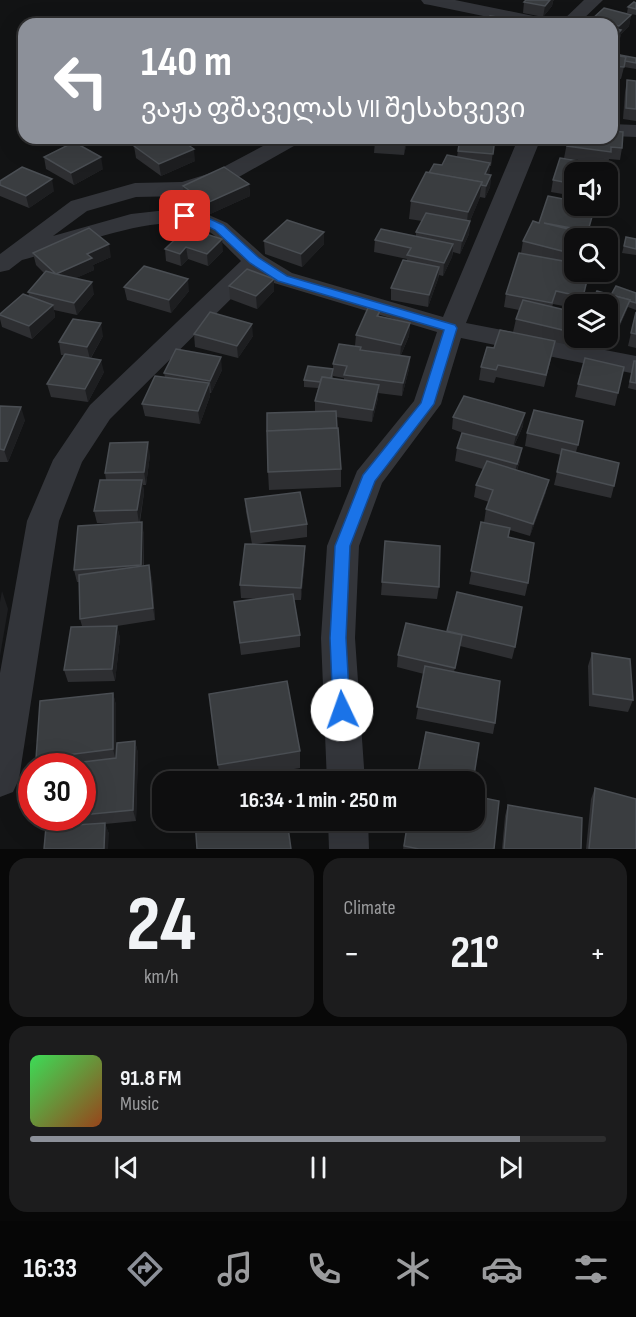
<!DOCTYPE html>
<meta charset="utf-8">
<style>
:root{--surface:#0e0e0f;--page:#1c1c1d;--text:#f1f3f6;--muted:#9b9c9e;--line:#2e2e2f;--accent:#8c9099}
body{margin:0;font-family:"Sofia Sans Condensed","Noto Sans Georgian",sans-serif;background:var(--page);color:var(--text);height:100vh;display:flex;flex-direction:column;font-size:22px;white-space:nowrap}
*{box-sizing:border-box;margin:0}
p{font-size:20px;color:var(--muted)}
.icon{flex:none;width:33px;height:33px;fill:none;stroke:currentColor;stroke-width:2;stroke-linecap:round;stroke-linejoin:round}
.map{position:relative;height:849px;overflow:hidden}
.side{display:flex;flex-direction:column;gap:9px;padding:9px;background:#080808;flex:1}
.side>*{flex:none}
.top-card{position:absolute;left:18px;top:18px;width:600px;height:126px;border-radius:18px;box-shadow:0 6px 24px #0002,0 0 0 2px var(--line);background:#8c9099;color:#fff;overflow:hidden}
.buttons{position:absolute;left:564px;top:162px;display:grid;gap:12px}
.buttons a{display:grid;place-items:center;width:54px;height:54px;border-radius:12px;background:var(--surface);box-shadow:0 6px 24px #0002,0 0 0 2px var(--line);font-size:30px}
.speed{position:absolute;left:18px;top:753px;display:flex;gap:12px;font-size:30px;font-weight:700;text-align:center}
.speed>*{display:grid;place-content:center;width:78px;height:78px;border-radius:50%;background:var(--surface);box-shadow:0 6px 24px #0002,0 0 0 2px var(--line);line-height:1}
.speed .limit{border:9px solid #d22;background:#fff;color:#111}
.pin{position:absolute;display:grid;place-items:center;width:51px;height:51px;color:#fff;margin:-26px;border-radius:12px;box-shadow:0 3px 9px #0006}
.me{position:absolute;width:66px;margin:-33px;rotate:357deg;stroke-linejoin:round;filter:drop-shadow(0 0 4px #0008)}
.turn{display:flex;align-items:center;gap:21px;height:126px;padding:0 24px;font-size:27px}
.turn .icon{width:78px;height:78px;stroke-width:2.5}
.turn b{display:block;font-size:42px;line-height:51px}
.big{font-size:45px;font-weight:700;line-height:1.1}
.side .widget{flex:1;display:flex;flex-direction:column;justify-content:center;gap:9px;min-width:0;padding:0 21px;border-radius:18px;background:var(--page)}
.side .dial{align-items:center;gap:0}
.dial b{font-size:78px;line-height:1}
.song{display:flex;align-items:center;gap:18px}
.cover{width:72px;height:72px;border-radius:9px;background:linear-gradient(135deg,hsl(130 70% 55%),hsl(20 70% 35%))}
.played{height:6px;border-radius:3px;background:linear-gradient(90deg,var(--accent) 85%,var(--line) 85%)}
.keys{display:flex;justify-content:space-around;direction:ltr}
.heat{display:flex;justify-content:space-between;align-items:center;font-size:33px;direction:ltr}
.side .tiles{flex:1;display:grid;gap:9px;grid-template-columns:1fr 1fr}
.widget:last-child{grid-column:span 2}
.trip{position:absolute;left:152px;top:771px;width:333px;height:60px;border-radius:18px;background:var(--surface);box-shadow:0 6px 24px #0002,0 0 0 2px var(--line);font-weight:700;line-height:60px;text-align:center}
.menu{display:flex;height:96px;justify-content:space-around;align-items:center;background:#060606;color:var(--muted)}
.menu .icon{width:42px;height:42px}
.menu .selected{color:var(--accent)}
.menu b{font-size:27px;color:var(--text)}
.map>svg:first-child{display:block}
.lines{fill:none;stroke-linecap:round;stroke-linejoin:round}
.street{fill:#33353a;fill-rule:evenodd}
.wall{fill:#2e2f32;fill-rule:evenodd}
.shaded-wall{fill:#1d1e20}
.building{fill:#3a3d40;stroke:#4a4e53;stroke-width:1.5}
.route{fill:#1a73e8;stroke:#114b97;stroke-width:1.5}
</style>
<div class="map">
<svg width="636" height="849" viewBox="0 0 636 849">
<rect width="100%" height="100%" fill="#121314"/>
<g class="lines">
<!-- street -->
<g class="street">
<polygon points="421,0 455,0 548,19 554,20 557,24 522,24 430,5 424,4"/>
<polygon points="584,0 603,0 578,24 559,24"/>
<polygon points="612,124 636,125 636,137 612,136"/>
<path d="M 278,138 L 304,138 L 301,142 L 230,182 L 184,196 L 136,197 L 87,211 L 53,236 L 131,214 L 167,210 L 202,212 L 227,223 L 264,256 L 292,273 L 443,317 L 515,146 L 426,144 L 419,142 L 416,138 L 541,138 L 466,323 L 636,356 L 636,374 L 461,338 L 441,404 L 382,483 L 359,546 L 355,638 L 365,782 L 327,782 L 321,638 L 327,546 L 357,471 L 414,401 L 437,332 L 274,283 L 257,273 L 110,419 L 82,462 L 59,521 L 19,779 L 13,792 L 0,797 L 0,673 L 27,521 L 53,460 L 90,405 L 241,261 C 228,249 215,232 198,226 C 155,212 66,249 22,260 L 9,270 L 0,272 L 0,254 L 71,201 L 135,183 L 182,182 L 214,172 Z"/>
<polygon points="328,820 368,820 369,849 329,849"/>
</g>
</g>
<!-- wall -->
<g class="wall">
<polygon points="526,0 554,0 553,1 552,6 543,17 523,13 524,2"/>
<polygon points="636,3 636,15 627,13 628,7"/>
<polygon points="631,15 629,26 621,34 616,55 636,58 636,69 624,67 621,79 612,78 612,24 591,24 592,19"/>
<polygon points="627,80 636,81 636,121 623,119 625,92"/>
<polygon points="231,138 256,138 247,144"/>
<polygon points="460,138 495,138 491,166 490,166 489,175 491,175 490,187 485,198 480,197 470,221 469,234 460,254 453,252 452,257 443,276 439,275 438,279 428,307 391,300 391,288 407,259 374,252 375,240 416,236 416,232 422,221 409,219 411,201 429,173 457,157"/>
<polygon points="568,138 622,148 620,160 609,159 608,164 564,158"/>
<polygon points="375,141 407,141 404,155 374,153"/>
<polygon points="134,146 195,161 161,176 136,158"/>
<polygon points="44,157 103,169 74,185 46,169"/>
<polygon points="592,163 590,172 574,172 574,196 551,192 553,180"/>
<polygon points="0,181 54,191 29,208 0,196"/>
<polygon points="249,184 250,196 208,215 184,198 183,186"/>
<polygon points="592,217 586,238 574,238 574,250 569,262 589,272 581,304 574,304 574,308 553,304 552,307 571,325 564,344 555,342 544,387 496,377 494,383 479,380 481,367 542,339 513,332 516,319 519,310 504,307 506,294 521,253 523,241 539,223"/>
<polygon points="187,228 223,251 208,266 188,259 181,266 166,261 165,249"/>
<polygon points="626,237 636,239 636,255 622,253"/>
<polygon points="264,241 324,244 302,267 265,254"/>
<polygon points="33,253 111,257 93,265 94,270 76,278 94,294 77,315 54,310 55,317 32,339 2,327 0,319 0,314 29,296 28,292 44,273 36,265"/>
<polygon points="229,286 274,291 257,309 230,299"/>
<polygon points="124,287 189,291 171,313 127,300"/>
<polygon points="636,293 636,310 628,307 612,344 590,338 608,338 608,304 611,295"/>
<path d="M 380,311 L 379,316 L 410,323 L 409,336 L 401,355 L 410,357 L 409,369 L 402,396 L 378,393 L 378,398 L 372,422 L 336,417 L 341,469 L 341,487 L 269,490 L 268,472 L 315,412 L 315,401 L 318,388 L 304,387 L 304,380 L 333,369 L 333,364 L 355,346 L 356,335 ZM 333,376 L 344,378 L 344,380 L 333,378 Z"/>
<polygon points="636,311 636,348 628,346"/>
<polygon points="194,334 253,336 238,358 195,347"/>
<polygon points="103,336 91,358 104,372 88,402 51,397 47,384 64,355 61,355 59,342"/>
<polygon points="634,361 636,361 636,390 628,388"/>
<polygon points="222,370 211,393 210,393 210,396 200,424 145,416 142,404 165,377 164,373"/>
<polygon points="578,384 618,393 615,406 575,397"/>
<polygon points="0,406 25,420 8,462 0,462"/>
<polygon points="453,417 523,426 514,446 520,461 517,470 546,492 530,536 510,530 508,537 528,583 525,596 469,584 481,522 489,524 484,522 486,509 489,502 474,497 476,485 483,469 455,461 457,448 466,434 452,429"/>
<polygon points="527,433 578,445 576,452 614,486 611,498 554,485 561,455 525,446"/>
<polygon points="150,455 146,485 143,485 144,493 140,522 144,534 144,566 152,578 155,620 117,626 120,638 115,681 68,682 64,670 82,626 80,619 79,582 77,582 74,570 121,523 97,523 94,511 106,480 105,473"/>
<polygon points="245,499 307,524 307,537 254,544 305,546 305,559 301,600 294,600 300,635 300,647 241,655 234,602 261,599 241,598 240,585 252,544 246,512"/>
<polygon points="385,541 439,587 437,599 381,595"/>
<polygon points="457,592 515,647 512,659 460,646 454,672 495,723 493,734 416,719 424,674 397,667 398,655 447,632"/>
<polygon points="592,653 633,700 628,712 589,706 588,666"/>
<polygon points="113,693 116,705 116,759 135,741 138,753 136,821 105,824 109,834 64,826 61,818 82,818 83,765 71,766 39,766 36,759"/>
<polygon points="300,751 300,768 220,782 218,765"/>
<polygon points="418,773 473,782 417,782"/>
<polygon points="595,788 636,849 586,849 591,799"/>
<polygon points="508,805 581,849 502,849 505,816"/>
<polygon points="408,820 494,849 403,849"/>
</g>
<!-- shaded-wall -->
<g class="shaded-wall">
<polygon points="550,0 554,0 553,1 552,6 543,17 545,6"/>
<polygon points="631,15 629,26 621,34 619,41 612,49 613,39 618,34 619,26"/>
<polygon points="619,42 617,53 612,62 612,54"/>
<polygon points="246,138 256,138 247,144"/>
<polygon points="406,138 407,138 407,141 404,155"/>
<polygon points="194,149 195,161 161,176 159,164"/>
<polygon points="101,157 103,169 74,185 71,173"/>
<polygon points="490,163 489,175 483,186 485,174"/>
<polygon points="491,175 490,187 485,198 486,186"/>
<polygon points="52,179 54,191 29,208 26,196"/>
<polygon points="482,182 479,200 466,230 468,212"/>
<polygon points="249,184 250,196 208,215 207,203"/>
<polygon points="470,221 469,234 460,254 462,241"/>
<polygon points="324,232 324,244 302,267 301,254"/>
<polygon points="222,239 223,251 208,266 207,254"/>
<polygon points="109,244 111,257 93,265 94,270 59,286 56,274 87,254"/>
<polygon points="453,244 452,257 443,276 444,263"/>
<polygon points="574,244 574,250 568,265 570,253"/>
<polygon points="186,247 188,259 181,266 180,254"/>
<polygon points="439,267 438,279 428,307 429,295"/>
<polygon points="188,279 189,291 171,313 169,300"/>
<polygon points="274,279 274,291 257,309 256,296"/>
<polygon points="92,282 94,294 77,315 74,303"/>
<polygon points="630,300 626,312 612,344 616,331"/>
<polygon points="53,305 55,317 32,339 29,326"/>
<polygon points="574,312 571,325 564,344 567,331"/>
<polygon points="101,323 103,336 90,359 87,347"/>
<polygon points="410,323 409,336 400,357 401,345"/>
<polygon points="252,324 253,336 238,358 237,346"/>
<polygon points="221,357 222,370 211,393 210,381"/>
<polygon points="410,357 409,369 402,396 403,383"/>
<polygon points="101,360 104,372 88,402 85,389"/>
<polygon points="209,383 210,396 200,424 198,411"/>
<polygon points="379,385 378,398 372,422 373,410"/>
<polygon points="21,407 25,420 8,462 4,450"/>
<polygon points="525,413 523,426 513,448 516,435"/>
<polygon points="148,442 150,455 146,485 144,472"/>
<polygon points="522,448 520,461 514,477 517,464"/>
<polygon points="142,480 144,493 139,523 137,510"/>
<polygon points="549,480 546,492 530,536 533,524"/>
<polygon points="142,522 144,534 143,577 141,565"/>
<polygon points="305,546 305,559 301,600 301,588"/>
<polygon points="149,565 152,578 155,620 153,608"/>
<polygon points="2,591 8,609 0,656 0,602"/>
<polygon points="117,626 120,638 115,681 112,669"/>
<polygon points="113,693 116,705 116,761 113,749"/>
<polygon points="135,741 138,753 136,821 133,810"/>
<polygon points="105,823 109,834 108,849 104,849"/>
</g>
<!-- building -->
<g class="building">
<polygon points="526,0 550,0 545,6 524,2"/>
<polygon points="634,2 636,3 636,9 628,7"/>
<polygon points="604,8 631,15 619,26 592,19"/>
<polygon points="490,16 532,22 531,24 486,24"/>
<polygon points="612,28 621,30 613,39 612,39"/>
<polygon points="612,41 619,42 612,54"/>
<polygon points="612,55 626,57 624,67 612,66"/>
<polygon points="620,55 636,58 636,63 625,61 626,57"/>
<polygon points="627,80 636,81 636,109 626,108"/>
<polygon points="612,131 623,132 622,148 611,147 611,152 567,146 568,138 612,138"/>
<polygon points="153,138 178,138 194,149 159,164 134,146"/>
<polygon points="375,138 406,138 405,144 375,141"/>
<polygon points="460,138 495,138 493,154 458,151"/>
<polygon points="74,142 101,157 71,173 44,157"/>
<polygon points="447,155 490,163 485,174 491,175 486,186 481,185 482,182 429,173 434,164 442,165"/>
<polygon points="560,158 592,163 590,172 574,172 574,184 553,180"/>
<polygon points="22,167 52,179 26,196 0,185 0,181"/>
<polygon points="224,167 249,184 207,203 183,186"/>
<polygon points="426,172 482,182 468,212 411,201"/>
<polygon points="548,196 574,201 574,206 595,206 588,231 544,223 580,232 577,238 574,238 574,244 570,253 523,241 533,221 539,223"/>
<polygon points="426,213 470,221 462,241 416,232"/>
<polygon points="287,220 324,232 301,254 264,241"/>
<polygon points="89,228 109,244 87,254 92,258 56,274 92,282 74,303 28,292 46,271 56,274 33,253"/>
<polygon points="187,228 222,239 207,254 186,247 180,254 165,249"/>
<polygon points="381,229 453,244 444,263 407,255 411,248 375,240"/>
<polygon points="626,237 636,239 636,249 624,246"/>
<polygon points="519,253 574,263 574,272 589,272 583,297 556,291 552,303 506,294"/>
<polygon points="403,260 439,267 429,295 391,288"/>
<polygon points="144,266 188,279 169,300 124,287"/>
<polygon points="247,269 274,279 256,296 229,286"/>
<polygon points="616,286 636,293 636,303 629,301 630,300 611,295"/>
<polygon points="597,291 630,300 616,331 608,329 608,304 590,304"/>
<polygon points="23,294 53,305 29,326 0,315 0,314"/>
<polygon points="523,300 574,312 567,331 516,319"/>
<polygon points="368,308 380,311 377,316 410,323 401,345 356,335"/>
<polygon points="210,312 252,324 237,346 194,334"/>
<polygon points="636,312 636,334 631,333"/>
<polygon points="73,319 101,323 87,347 59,342"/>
<polygon points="500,330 555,341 546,375 498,365 496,370 481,367 487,347 494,348"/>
<polygon points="339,344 361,347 360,350 410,357 403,383 344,375 347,366 333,364"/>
<polygon points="176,349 221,357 210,381 164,373"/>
<polygon points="65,354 101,360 85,389 47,384"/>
<polygon points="585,358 624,367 618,393 578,384"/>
<polygon points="634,361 636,361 636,383 630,382"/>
<polygon points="308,366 333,369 331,378 322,377 320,382 304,380"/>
<polygon points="155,376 209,383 198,411 142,404"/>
<polygon points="322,377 379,385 373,410 315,401"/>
<polygon points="464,396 525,413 516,435 453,417"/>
<polygon points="0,406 21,407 4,450 0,449"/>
<polygon points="534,410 583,421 578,445 527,433"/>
<polygon points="336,411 337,428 267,431 267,413"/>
<polygon points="338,428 341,469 268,472 267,431"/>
<polygon points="462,433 522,448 517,464 457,448"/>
<polygon points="148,442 144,472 105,473 110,443"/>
<polygon points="562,449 619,463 614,486 557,472"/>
<polygon points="487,461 549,480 533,524 486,509 493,490 476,485"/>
<polygon points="100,480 142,480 137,510 94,511"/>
<polygon points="300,492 307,524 251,532 245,499"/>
<polygon points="142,522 141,565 74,570 78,526"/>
<polygon points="481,522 510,528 508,537 534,543 528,583 471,571"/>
<polygon points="385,541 440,546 439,587 382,582"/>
<polygon points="245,544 305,546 301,588 240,585"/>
<polygon points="149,565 153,608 80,619 79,575"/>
<polygon points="457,592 522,607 515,647 447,631"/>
<polygon points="293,594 300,635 240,643 234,602"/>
<polygon points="406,623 462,635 455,668 398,655"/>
<polygon points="117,626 112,669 64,670 71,627"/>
<polygon points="592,653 630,659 633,700 593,694"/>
<polygon points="425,666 500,681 495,723 417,707"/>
<polygon points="287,681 300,751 218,765 209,694"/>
<polygon points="113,693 113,749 36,759 40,701"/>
<polygon points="426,732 479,743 473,782 454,782 418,773"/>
<polygon points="135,741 133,810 82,815 83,762 116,758 117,743"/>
<polygon points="595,788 636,799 636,849 589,849"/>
<polygon points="474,796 499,801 494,849 419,849 404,846 408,820 474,820"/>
<polygon points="508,805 582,818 581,849 504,849"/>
<polygon points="195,820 287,820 291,849 197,849"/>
<polygon points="105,823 104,849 44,849 46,827"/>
</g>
<!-- route -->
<polygon class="route" points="185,213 206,217 223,225 259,258 287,276 455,325 457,328 434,404 375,481 350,546 346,638 350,710 348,715 342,717 336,715 333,710 330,638 335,546 363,475 421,403 444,330 278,281 250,263 215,230 199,222 182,219 180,216"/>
</svg>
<div class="buttons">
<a><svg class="icon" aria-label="sound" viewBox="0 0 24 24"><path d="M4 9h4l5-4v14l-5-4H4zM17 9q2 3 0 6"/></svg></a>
<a><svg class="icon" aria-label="search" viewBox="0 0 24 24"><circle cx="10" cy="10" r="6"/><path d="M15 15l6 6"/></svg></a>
<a><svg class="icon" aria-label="layers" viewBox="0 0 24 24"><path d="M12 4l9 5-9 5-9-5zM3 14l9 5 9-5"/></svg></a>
</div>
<div class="speed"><div class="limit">30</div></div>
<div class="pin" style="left:185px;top:216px;background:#d93025"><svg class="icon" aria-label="arrive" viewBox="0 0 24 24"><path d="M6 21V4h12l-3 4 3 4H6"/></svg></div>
<svg class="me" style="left:342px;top:710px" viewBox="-20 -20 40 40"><circle r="19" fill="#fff"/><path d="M0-13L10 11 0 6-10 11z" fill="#1a73e8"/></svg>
<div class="trip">16:34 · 1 min · 250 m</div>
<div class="top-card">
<div class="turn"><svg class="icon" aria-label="left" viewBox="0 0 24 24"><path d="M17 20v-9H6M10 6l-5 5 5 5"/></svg><div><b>140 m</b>ვაჟა ფშაველას VII შესახვევი</div></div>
</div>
</div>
<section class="side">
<div class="tiles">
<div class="widget dial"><b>24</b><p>km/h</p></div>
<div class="widget"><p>Climate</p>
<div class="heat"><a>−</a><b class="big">21°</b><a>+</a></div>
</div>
<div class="widget">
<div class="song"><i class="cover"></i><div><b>91.8 FM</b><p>Music</p></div></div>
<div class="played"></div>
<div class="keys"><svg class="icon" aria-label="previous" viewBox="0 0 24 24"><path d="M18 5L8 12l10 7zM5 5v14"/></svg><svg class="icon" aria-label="pause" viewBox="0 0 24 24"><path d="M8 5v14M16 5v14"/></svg><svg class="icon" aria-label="next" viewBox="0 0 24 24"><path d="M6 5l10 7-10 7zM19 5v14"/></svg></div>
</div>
</div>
</section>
<nav class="menu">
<b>16:33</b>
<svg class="icon selected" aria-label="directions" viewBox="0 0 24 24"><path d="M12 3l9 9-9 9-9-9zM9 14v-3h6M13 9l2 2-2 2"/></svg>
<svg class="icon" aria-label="music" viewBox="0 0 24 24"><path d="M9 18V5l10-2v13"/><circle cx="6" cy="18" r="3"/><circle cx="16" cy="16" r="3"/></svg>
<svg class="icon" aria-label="phone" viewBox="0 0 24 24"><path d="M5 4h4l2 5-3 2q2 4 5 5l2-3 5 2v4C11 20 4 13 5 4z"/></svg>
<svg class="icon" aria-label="climate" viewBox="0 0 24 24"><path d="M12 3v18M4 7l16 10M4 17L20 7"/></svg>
<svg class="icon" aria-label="car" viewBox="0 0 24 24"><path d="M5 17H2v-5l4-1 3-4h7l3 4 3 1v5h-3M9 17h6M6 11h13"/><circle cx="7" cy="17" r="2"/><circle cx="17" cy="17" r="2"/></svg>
<svg class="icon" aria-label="filters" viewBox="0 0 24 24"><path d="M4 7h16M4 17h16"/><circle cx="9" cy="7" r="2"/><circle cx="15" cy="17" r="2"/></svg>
</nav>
